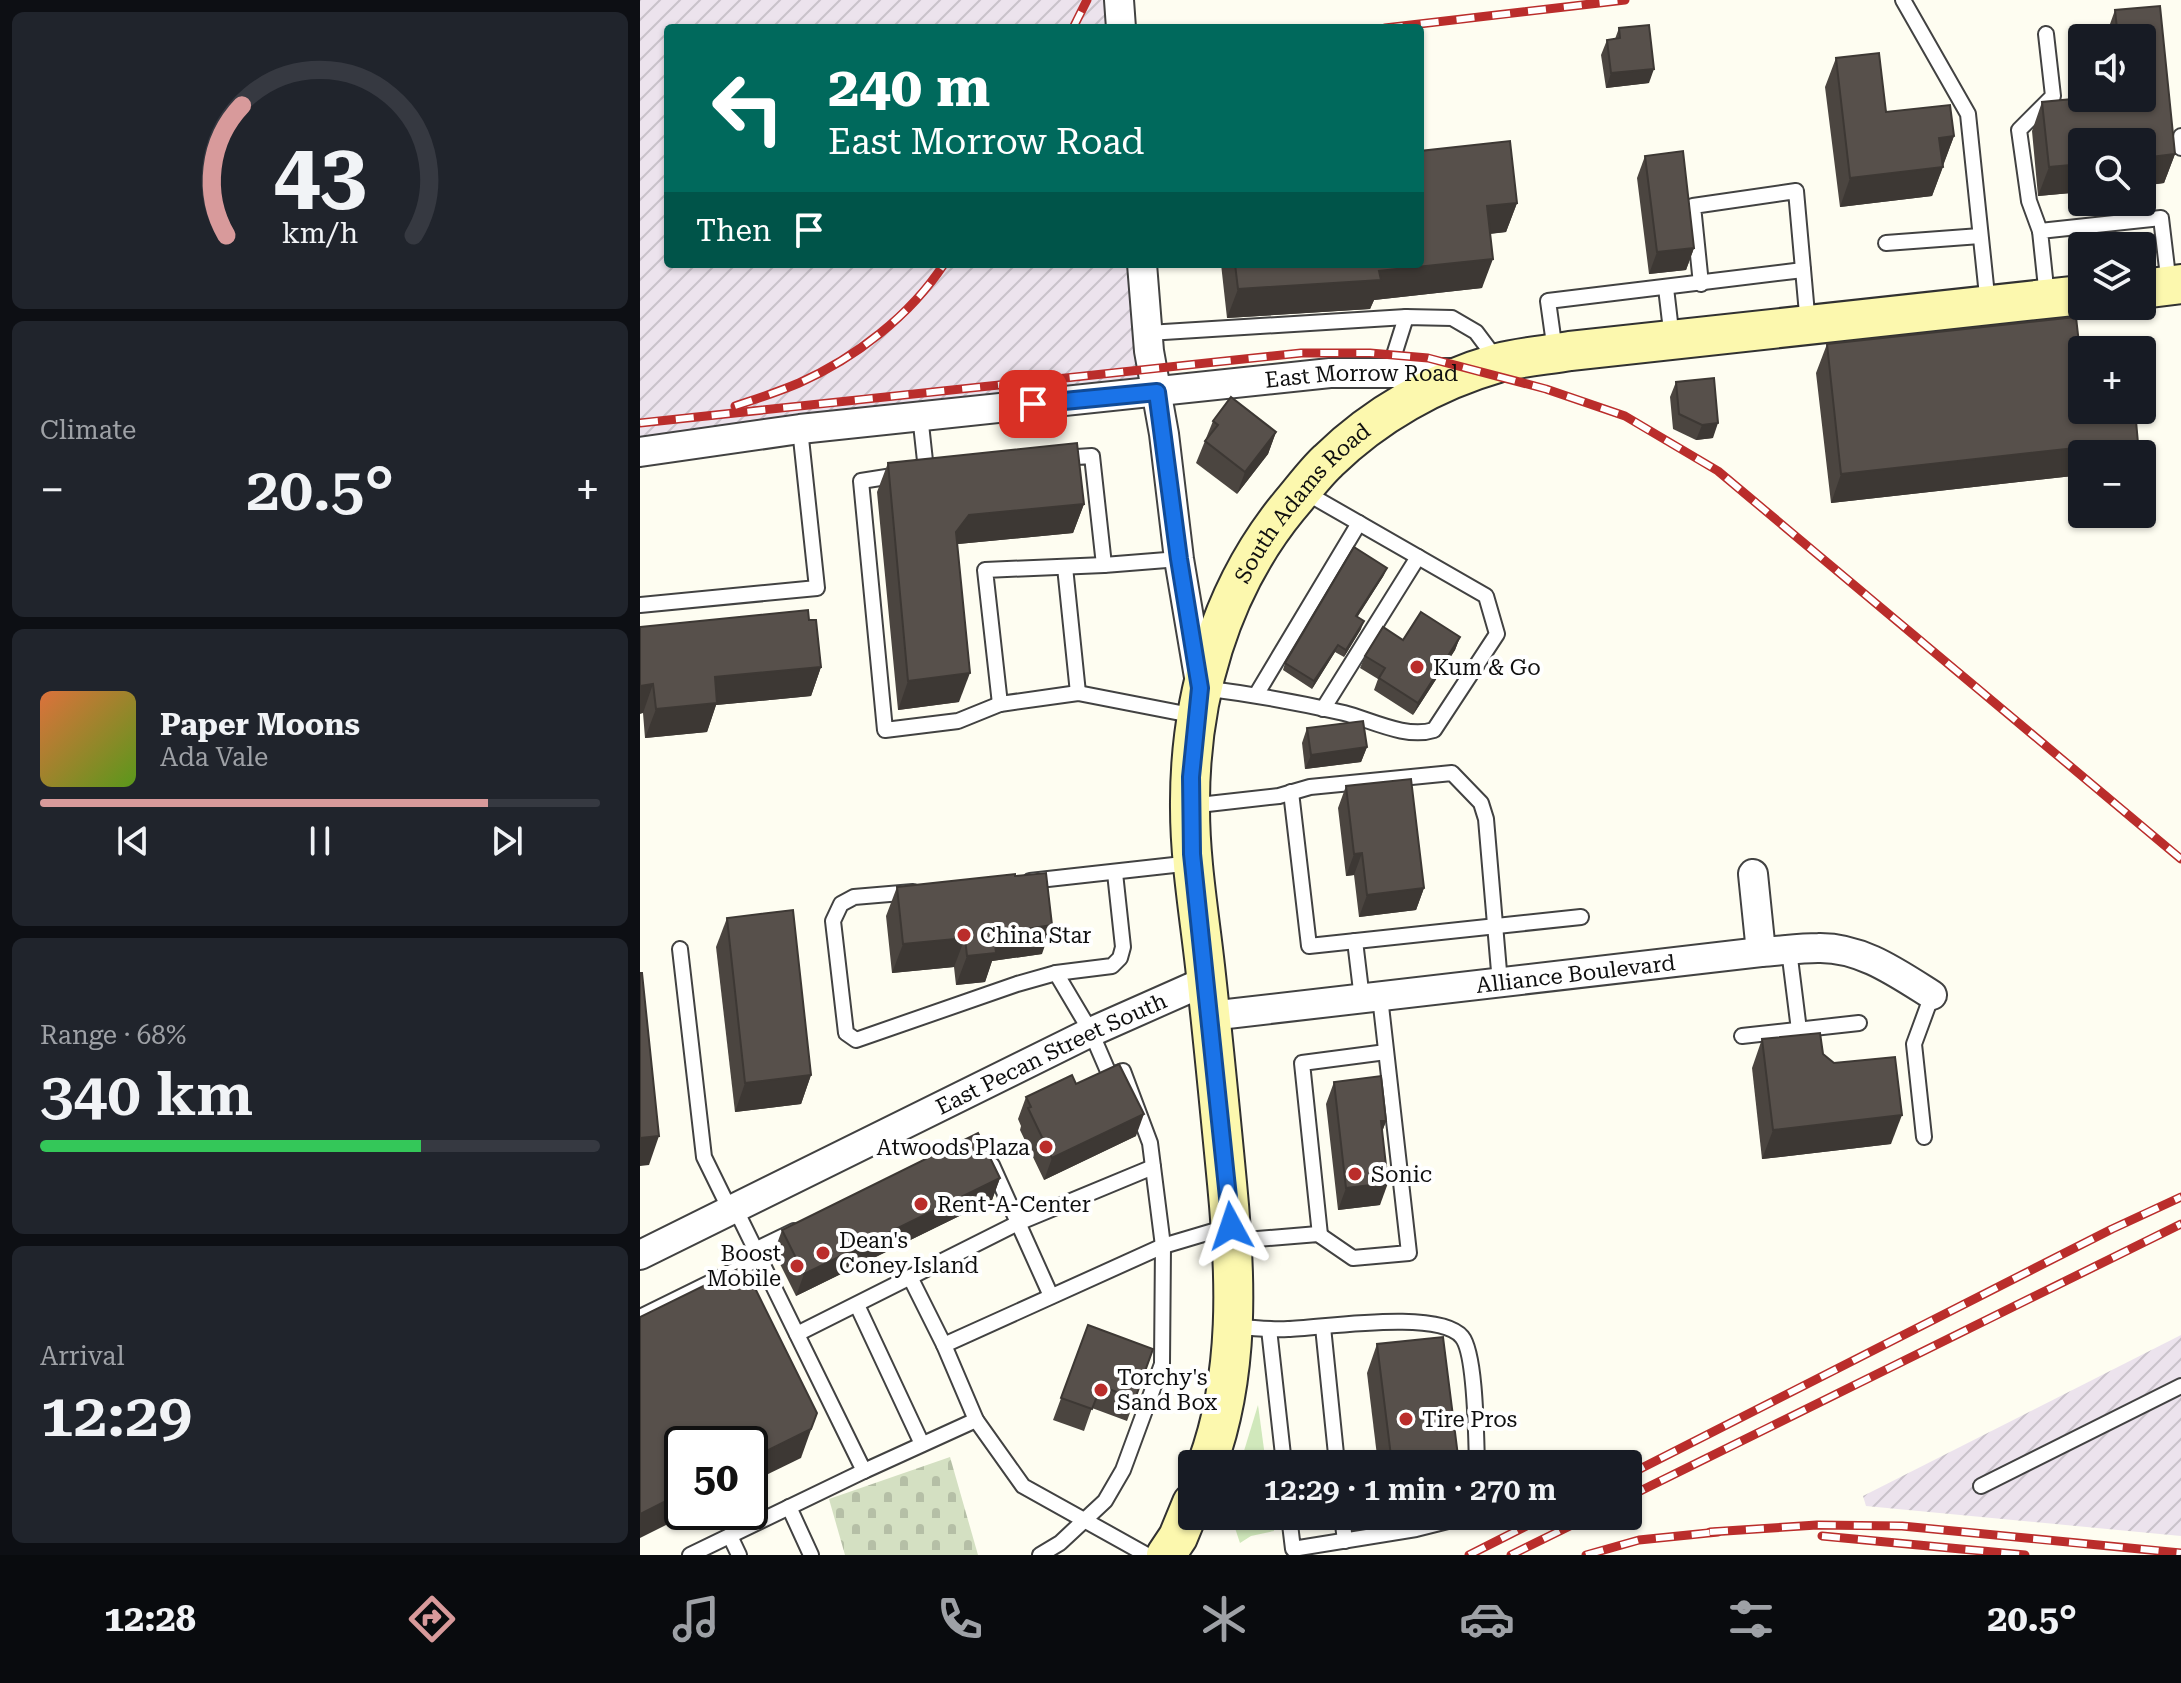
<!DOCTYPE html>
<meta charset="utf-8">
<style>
:root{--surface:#171b24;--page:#20242c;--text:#f1f3f6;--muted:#9ea1a6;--line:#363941;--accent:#d89a9b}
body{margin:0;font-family:"Roboto Serif",serif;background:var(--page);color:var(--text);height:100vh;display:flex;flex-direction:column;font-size:30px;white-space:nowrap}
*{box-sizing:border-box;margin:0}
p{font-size:26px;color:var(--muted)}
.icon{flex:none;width:44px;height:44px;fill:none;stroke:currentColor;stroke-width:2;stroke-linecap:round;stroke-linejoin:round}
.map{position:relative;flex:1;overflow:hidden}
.side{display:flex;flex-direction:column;gap:12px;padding:12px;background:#0d0f14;width:640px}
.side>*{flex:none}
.guide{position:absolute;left:24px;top:24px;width:760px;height:244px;border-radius:8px;box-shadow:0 2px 6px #0004;background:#00695c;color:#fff;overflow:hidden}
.fabs{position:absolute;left:1428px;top:24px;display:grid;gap:16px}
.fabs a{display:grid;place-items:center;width:88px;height:88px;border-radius:8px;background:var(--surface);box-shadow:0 2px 6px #0004;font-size:40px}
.speed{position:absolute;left:24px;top:1426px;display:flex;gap:16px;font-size:40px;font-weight:700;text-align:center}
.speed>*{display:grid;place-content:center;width:104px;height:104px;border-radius:50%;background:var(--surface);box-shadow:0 2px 6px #0004;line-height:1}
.speed .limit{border:4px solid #111;border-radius:12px;background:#fff;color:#111}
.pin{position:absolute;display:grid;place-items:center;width:68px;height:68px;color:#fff;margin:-34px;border-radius:16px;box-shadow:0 4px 12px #0006}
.me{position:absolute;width:88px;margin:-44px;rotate:355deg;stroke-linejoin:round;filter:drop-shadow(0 0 6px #0008)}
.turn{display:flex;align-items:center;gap:28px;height:168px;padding:0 32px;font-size:36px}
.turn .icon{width:104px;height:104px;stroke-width:2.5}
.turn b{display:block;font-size:56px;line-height:68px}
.then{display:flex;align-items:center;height:76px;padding:0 32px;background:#0003;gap:16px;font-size:30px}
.big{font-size:60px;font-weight:600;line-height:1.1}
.side .tile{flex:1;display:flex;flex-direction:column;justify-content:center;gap:12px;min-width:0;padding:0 28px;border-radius:12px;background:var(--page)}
.side .dial{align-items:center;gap:0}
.dial svg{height:208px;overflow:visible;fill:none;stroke:var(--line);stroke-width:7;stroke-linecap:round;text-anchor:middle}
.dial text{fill:var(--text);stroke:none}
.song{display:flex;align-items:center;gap:24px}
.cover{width:96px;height:96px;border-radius:12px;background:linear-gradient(135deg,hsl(20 70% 55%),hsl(90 70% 35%))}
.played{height:8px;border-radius:4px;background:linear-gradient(90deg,var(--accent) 80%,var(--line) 80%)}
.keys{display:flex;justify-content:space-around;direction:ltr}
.heat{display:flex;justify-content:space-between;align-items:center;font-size:44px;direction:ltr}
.charge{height:12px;border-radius:6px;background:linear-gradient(90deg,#34c759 68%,var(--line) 0)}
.trip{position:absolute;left:538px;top:1450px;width:464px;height:80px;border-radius:8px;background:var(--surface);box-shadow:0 2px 6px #0004;font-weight:600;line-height:80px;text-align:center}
.dock{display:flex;height:128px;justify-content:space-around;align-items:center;background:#090b0e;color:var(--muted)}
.dock .icon{width:56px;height:56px}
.dock .current{color:var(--accent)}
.dock b{font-size:36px;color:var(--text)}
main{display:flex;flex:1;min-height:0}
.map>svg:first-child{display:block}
.industrial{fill:url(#industrial-furrows)}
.grass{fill:#d0e8bb}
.cemetery{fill:url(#cemetery-stones)}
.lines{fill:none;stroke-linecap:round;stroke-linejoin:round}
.service-casing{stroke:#424242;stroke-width:18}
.minor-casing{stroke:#424242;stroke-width:32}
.secondary-casing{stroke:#313131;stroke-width:42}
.service{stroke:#fff;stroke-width:14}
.minor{stroke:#fff;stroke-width:28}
.secondary{stroke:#fcf8ae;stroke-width:38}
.rail-casing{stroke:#ba2d2b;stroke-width:9}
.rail{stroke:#fff;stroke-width:6;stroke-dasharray:18;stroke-linecap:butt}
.wall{fill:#4b4540}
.shaded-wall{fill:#3d3834}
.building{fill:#57504b;stroke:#3d3834;stroke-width:2}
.route-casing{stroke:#114b97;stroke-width:20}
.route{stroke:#1a73e8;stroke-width:14}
.poi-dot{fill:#ba2d2b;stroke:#fff;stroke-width:3}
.labels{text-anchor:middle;stroke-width:8;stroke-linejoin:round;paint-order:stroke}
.street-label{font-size:22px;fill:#0f0f0f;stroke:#fff}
.poi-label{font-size:22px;fill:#0f0f0f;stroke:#fff;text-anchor:start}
</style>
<main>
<section class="side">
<div class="tile dial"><svg viewBox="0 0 100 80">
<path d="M14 69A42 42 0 1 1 86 69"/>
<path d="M14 69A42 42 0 0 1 20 19" stroke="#d89a9b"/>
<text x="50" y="56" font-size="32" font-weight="700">43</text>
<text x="50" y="72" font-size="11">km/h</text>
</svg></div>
<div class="tile"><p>Climate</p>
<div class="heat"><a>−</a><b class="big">20.5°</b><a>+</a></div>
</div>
<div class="tile">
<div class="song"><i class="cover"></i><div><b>Paper Moons</b><p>Ada Vale</p></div></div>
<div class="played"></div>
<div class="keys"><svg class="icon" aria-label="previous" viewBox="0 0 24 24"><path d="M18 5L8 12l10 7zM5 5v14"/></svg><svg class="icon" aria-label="pause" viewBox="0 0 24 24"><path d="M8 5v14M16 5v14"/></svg><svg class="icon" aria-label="next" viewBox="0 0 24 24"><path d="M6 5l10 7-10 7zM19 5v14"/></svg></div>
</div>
<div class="tile"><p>Range · 68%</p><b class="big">340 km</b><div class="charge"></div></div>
<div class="tile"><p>Arrival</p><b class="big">12:29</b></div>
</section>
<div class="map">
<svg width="1541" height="1555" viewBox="0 0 1541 1555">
<defs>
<pattern id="industrial-furrows" width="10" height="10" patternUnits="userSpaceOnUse" patternTransform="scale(2)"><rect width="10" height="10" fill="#ece3ed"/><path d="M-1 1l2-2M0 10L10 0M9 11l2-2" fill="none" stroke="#c9c2ca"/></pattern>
<pattern id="cemetery-stones" width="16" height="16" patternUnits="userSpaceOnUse" patternTransform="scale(2)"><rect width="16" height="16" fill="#d4e0c2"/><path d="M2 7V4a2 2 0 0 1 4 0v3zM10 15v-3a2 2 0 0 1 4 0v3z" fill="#b5bfa6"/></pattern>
</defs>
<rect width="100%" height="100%" fill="#fefdf1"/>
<!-- industrial -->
<g class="industrial">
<polygon points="0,0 467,0 470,28 28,28 28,264 493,264 505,385 0,438"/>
<polygon points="1541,1335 1541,1536 1226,1506 1223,1496"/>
</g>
<!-- grass -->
<g class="grass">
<polygon points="618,1405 626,1464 600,1464"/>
<polygon points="585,1516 632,1516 634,1531 611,1536 600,1543 593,1522 582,1525"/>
</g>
<!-- cemetery -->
<polygon class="cemetery" points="310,1457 338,1555 205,1555 189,1499"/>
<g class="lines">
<defs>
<g id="service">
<polyline points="1263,0 1328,114 1348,305"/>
<polyline points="1541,136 1541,148"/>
<polyline points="1400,231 1389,201 1379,130 1413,96 1406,34"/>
<polyline points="1246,243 1340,236"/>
<polyline points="1061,284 1053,206 1156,191 1168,325"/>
<polyline points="1026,288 1032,339"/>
<polyline points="1407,297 1400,231 1521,218 1529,285"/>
<polyline points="508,333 766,317 812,318 836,332 857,360"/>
<polyline points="915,351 908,301 1163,270"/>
<polyline points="754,373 754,355 766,317"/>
<polyline points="280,415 286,470 293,470"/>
<polyline points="421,458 452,456 464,565 539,559"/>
<polyline points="259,475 221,481 245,730 318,721 360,704"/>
<polyline points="464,565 345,570 360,704 438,693 556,716"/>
<polyline points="425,567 438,693"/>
<polyline points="0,605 177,588 160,429"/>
<path d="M 563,688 C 610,694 657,702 704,713 C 731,720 766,739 794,730 L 857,634 L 846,596 L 663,491"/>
<polyline points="616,695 719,523"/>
<polyline points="683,709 778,557"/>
<polyline points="651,792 669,946 941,917"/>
<polyline points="550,806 639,796 670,787 812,773 841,803 846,819 860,983"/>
<polyline points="390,881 552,863"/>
<polyline points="273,892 214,897 201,904 193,921 206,1033 216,1040 377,984 416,973 451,1032 470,1076 483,1071 510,1143 523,1246 522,1364 483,1470 465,1501 420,1543 400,1555"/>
<polyline points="715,941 722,999"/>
<polyline points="40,949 64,1157 90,1210"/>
<polyline points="1149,950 1159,1030"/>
<polyline points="416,973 472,966 480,958 483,947 475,873"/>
<polyline points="1102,1036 1219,1023"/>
<polyline points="1284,1137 1274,1044 1292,995"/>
<polyline points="352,1165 411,1296"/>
<polyline points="95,1208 224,1471 336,1420"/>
<polyline points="680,1235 662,1063 746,1052"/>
<polyline points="593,1241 678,1234 713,1258 769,1253 740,997"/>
<polyline points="115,1250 154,1231"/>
<polyline points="270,1277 304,1345 336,1420 383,1486 507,1555"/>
<polyline points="217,1305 282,1444"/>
<polyline points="0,1317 120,1258"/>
<path d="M 592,1326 C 611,1328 629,1330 648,1329 C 683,1328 799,1309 822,1337 C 836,1354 836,1439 837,1464"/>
<polyline points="683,1327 697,1464"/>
<polyline points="629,1329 644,1464"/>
<polyline points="157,1334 378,1223 513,1167"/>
<polyline points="304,1345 523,1246 587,1227"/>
<polyline points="1341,1486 1541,1386"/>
<polyline points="149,1507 171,1555"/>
<polyline points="649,1516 653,1549 776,1529 812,1520 817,1516"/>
<polyline points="702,1516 705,1541"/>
<polyline points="90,1536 99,1555"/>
<polyline points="50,1555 224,1471"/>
</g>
<g id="minor">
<polyline points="479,0 481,28"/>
<polyline points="502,264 509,351 524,434 539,559 560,683"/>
<path id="s1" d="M 0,452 L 160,429 L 690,373 L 819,373"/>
<polyline points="1113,874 1121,952"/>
<path id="s2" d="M 570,1016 L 1121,952 C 1140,951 1159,948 1178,948 C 1221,947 1257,973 1292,995"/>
<path id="s3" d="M 0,1255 L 451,1032 L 566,981"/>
</g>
<g id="secondary">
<polyline points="1502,289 1541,284"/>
<path id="s4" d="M 567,1464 C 600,1375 596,1276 587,1183 C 580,1110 573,1038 565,966 C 559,913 550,860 550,808 C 549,699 580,590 649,506 C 662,491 674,474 688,461 C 735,415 795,381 858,363 C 881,357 907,355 930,351 L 1442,295"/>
<polyline points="526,1555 538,1537 552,1503"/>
</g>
</defs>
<!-- service casing -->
<use href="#service" class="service-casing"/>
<!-- minor casing -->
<use href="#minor" class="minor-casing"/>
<!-- secondary casing -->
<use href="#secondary" class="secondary-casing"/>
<!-- service -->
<use href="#service" class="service"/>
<!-- minor -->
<use href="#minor" class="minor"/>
<!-- secondary -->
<use href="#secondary" class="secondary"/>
<defs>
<g id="rail">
<polyline points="433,28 447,0"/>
<polyline points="745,28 985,0"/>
<path d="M 95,406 C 116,399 138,392 159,383 C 215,358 270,316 304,264"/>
<polyline points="0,423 661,353 730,353 788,358 906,389 985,416 1078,471 1541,859"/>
<polyline points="988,1475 1472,1229 1541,1197"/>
<polyline points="988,1497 1541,1224"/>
<polyline points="1070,1532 1177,1525 1262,1526 1541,1553"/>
<polyline points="1182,1536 1385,1555"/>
<polyline points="829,1555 906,1516"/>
<polyline points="871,1555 950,1516"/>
<polyline points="946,1555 999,1540 1078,1532"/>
</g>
</defs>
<!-- rail casing -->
<use href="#rail" class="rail-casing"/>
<!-- rail -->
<use href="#rail" class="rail"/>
</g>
<!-- wall -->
<g class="wall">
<polygon points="1520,6 1535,154 1524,183 1502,186 1502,142 1442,142 1442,192 1398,196 1392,131 1402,102 1443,98 1502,98 1502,38 1465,38 1475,10"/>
<polygon points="979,28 1009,83 966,88 961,55 967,40 975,39"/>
<polygon points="1196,58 1246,112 1314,136 1292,196 1200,207 1185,87"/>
<polygon points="1005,156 1054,248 1046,270 1009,274 997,178"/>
<polygon points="877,203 866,232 850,234 842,288 734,300 730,309 587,318 581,264 780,264"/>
<polygon points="1187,344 1442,410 1499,454 1442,454 1442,475 1191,503 1176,373"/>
<polygon points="1036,382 1073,438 1056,440 1033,429 1030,397"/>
<polygon points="573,421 636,432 628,454 597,494 556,463"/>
<polygon points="248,463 444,504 433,533 318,544 317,545 319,702 258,710 237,492"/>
<polygon points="744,575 717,617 721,629 704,657 695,652 672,689 643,670 645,663"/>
<polygon points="169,620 181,667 171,696 76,705 67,732 5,738 3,713 0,627"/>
<polygon points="820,637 815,650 773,715 734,690 738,679 720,668 725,656 763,640"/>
<polygon points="667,728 727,747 721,762 665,769 662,743"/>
<polygon points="706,786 784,888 776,910 719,917 714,875 706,876 698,808"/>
<polygon points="257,887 402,954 352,961 345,982 316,985 314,967 252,973 246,916"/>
<polygon points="87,918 171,1075 161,1104 95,1112 76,947"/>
<polygon points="1122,1039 1183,1054 1251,1144 1122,1159 1112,1068"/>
<polygon points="694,1082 746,1121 742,1132 740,1205 698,1210 686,1104"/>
<polygon points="436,1084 496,1136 404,1180 380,1130 381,1126 378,1119 386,1097"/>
<polygon points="360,1178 352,1200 156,1296 134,1252 142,1230"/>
<polygon points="448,1325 513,1349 487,1421 452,1408 444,1431 413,1420"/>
<polygon points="737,1344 819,1464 738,1464 727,1373"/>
</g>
<!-- shaded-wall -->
<g class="shaded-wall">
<polygon points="1014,69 1009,83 966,88 971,73"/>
<polygon points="1314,136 1303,165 1299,138"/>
<polygon points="1535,154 1524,183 1502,186 1502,158"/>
<polygon points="1442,164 1442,192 1398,196 1409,167"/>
<polygon points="1303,167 1292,196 1200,207 1210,178"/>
<polygon points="877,203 866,232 837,235 847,206"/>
<polygon points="1054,248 1046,270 1009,274 1017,252"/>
<polygon points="853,259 842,288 734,300 730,309 587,318 598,289 739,271"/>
<polygon points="1078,423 1073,438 1056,440 1062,425"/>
<polygon points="636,432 628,454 597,494 605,472"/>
<polygon points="1471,444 1467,454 1442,454 1442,475 1191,503 1201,474"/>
<polygon points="444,504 433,533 318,544 306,561 316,532 329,515"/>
<polygon points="747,568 744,575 713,624 716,616"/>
<polygon points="724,621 721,629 704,657 706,650"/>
<polygon points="820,637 815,650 773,715 778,703"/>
<polygon points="698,645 695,652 672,689 674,681"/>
<polygon points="181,667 171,696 76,705 67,732 5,738 16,709 75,677"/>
<polygon points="330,673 319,702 258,710 268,681"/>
<polygon points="13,684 3,713 0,714 0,686"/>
<polygon points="727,747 721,762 665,769 671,755"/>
<polygon points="722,853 714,875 706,876 714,854"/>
<polygon points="784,888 776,910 719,917 727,895"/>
<polygon points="412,925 402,954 352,961 345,982 316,985 327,956 354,934"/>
<polygon points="325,938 314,967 252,973 263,944"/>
<polygon points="171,1075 161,1104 95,1112 105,1083"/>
<polygon points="504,1114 496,1136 404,1180 412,1158"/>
<polygon points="1262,1115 1251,1144 1122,1159 1133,1130"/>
<polygon points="741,1121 746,1121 738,1143"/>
<polygon points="19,1136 9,1165 0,1166 0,1138"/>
<polygon points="360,1178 352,1200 156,1296 164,1274"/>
<polygon points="748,1183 740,1205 698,1210 706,1188"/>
<polygon points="177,1413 161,1458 110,1483 110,1459"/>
<polygon points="42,1493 42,1512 52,1512 0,1538 0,1514"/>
</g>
<!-- building -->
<g class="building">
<polygon points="1520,6 1535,154 1502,158 1502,142 1442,142 1442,164 1409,167 1402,102 1443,98 1502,98 1502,38 1478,38 1475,10"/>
<polygon points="1009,25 1014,69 971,73 967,40 980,38 979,28"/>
<polygon points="1239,53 1246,112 1310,105 1314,136 1299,138 1303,167 1210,178 1196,58"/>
<polygon points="870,141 877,203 847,206 853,259 739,271 741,280 598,289 595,264 780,264 780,151"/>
<polygon points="1043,151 1054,248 1017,252 1005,156"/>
<polygon points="1436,317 1442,370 1442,410 1495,410 1499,454 1472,454 1471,444 1201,474 1187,344"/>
<polygon points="1074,378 1078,423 1062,425 1039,414 1036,382"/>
<polygon points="591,397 636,432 605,472 565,441 578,425 573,421"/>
<polygon points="437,443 444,504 329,515 316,532 330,673 268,681 248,463"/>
<polygon points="714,547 747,568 716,616 724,621 706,650 698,645 674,681 645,663"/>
<polygon points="168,610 169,620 176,620 181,667 75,677 77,703 16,709 13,684 0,686 0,627"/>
<polygon points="781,612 820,637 778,703 739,678 745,668 725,656 743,627 763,640"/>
<polygon points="723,721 727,747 671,755 667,728"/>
<polygon points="771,779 784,888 727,895 722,853 714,854 706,786"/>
<polygon points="406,873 412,925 354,934 356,953 327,956 325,938 263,944 257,887 375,874 375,876"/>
<polygon points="153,910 171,1075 105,1083 87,918"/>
<polygon points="0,973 2,973 19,1136 0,1138"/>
<polygon points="1180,1033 1183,1054 1194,1063 1255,1057 1262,1115 1133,1130 1122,1039"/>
<polygon points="479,1064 504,1114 412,1158 388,1108 391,1107 386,1097 432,1075 436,1084"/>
<polygon points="741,1076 746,1121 741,1121 748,1183 706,1188 694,1082"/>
<polygon points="338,1133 360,1178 164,1274 142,1230"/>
<polygon points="104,1266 177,1413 171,1429 110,1459 110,1444 42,1444 42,1493 0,1514 0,1317"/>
<polygon points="448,1325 513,1349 495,1399 461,1386 452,1409 421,1398"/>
<polygon points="803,1337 819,1464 752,1464 737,1344"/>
</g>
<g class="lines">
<defs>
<polyline id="route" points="393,404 517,392 539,559 560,688 551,777 552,854 591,1226"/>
</defs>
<!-- route casing -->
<use href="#route" class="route-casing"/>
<!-- route -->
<use href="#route" class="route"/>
</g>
<!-- markers -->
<g class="poi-dot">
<circle cx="777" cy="667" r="8"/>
<circle cx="324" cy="935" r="8"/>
<circle cx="406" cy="1147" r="8"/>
<circle cx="715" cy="1174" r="8"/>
<circle cx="281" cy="1204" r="8"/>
<circle cx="183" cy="1253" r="8"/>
<circle cx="157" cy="1266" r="8"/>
<circle cx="461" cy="1390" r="8"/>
<circle cx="766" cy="1419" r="8"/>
</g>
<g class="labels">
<!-- street labels -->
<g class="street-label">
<text dy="8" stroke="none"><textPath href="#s1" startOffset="726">East Morrow Road</textPath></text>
<text dy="8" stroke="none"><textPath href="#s4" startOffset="996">South Adams Road</textPath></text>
<text dy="8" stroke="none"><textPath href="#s2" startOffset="368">Alliance Boulevard</textPath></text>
<text dy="8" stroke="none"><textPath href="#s3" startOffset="458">East Pecan Street South</textPath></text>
</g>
<!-- poi labels -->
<g class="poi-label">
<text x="793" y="675">Kum &amp; Go</text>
<text x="340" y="943">China Star</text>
<text x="390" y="1155" text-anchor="end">Atwoods Plaza</text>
<text x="731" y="1182">Sonic</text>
<text x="297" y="1212">Rent-A-Center</text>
<text x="199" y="1248">Dean's<tspan x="199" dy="25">Coney Island</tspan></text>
<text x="141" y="1261" text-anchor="end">Boost<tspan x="141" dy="25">Mobile</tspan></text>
<text x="477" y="1385">Torchy's<tspan x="477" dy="25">Sand Box</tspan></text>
<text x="782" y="1427">Tire Pros</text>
</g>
</g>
</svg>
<div class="fabs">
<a><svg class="icon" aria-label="sound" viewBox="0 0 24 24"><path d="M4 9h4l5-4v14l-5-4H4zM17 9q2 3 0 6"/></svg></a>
<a><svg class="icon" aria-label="search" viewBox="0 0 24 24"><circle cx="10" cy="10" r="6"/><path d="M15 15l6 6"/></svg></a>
<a><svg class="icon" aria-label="layers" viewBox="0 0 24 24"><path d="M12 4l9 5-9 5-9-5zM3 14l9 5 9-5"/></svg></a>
<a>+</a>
<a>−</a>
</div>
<div class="speed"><div class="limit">50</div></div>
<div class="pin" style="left:393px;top:404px;background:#d93025"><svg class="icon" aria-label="arrive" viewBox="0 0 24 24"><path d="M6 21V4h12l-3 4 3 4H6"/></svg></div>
<svg class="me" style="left:591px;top:1226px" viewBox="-20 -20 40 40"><path d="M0-17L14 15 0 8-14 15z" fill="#1a73e8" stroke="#fff" stroke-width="4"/></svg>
<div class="trip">12:29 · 1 min · 270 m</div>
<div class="guide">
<div class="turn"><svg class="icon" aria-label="left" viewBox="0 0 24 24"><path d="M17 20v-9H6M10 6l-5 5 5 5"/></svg><div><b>240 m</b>East Morrow Road</div></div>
<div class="then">Then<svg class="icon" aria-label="arrive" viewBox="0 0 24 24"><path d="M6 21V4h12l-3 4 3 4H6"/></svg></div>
</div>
</div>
</main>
<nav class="dock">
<b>12:28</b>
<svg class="icon current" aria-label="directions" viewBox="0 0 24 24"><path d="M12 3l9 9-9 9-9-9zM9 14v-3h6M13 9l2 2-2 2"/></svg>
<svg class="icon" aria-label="music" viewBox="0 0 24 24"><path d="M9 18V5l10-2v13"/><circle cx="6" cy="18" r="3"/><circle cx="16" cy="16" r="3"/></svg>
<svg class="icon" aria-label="phone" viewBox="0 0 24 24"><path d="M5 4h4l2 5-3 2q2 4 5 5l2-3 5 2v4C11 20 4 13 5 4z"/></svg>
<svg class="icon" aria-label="climate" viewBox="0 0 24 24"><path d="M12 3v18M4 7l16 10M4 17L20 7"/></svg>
<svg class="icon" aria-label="car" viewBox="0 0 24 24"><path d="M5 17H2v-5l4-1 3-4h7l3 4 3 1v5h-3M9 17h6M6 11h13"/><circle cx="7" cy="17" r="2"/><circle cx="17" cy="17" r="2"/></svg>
<svg class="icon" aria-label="filters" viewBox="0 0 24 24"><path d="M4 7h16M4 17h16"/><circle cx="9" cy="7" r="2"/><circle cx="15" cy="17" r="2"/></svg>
<b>20.5°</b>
</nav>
